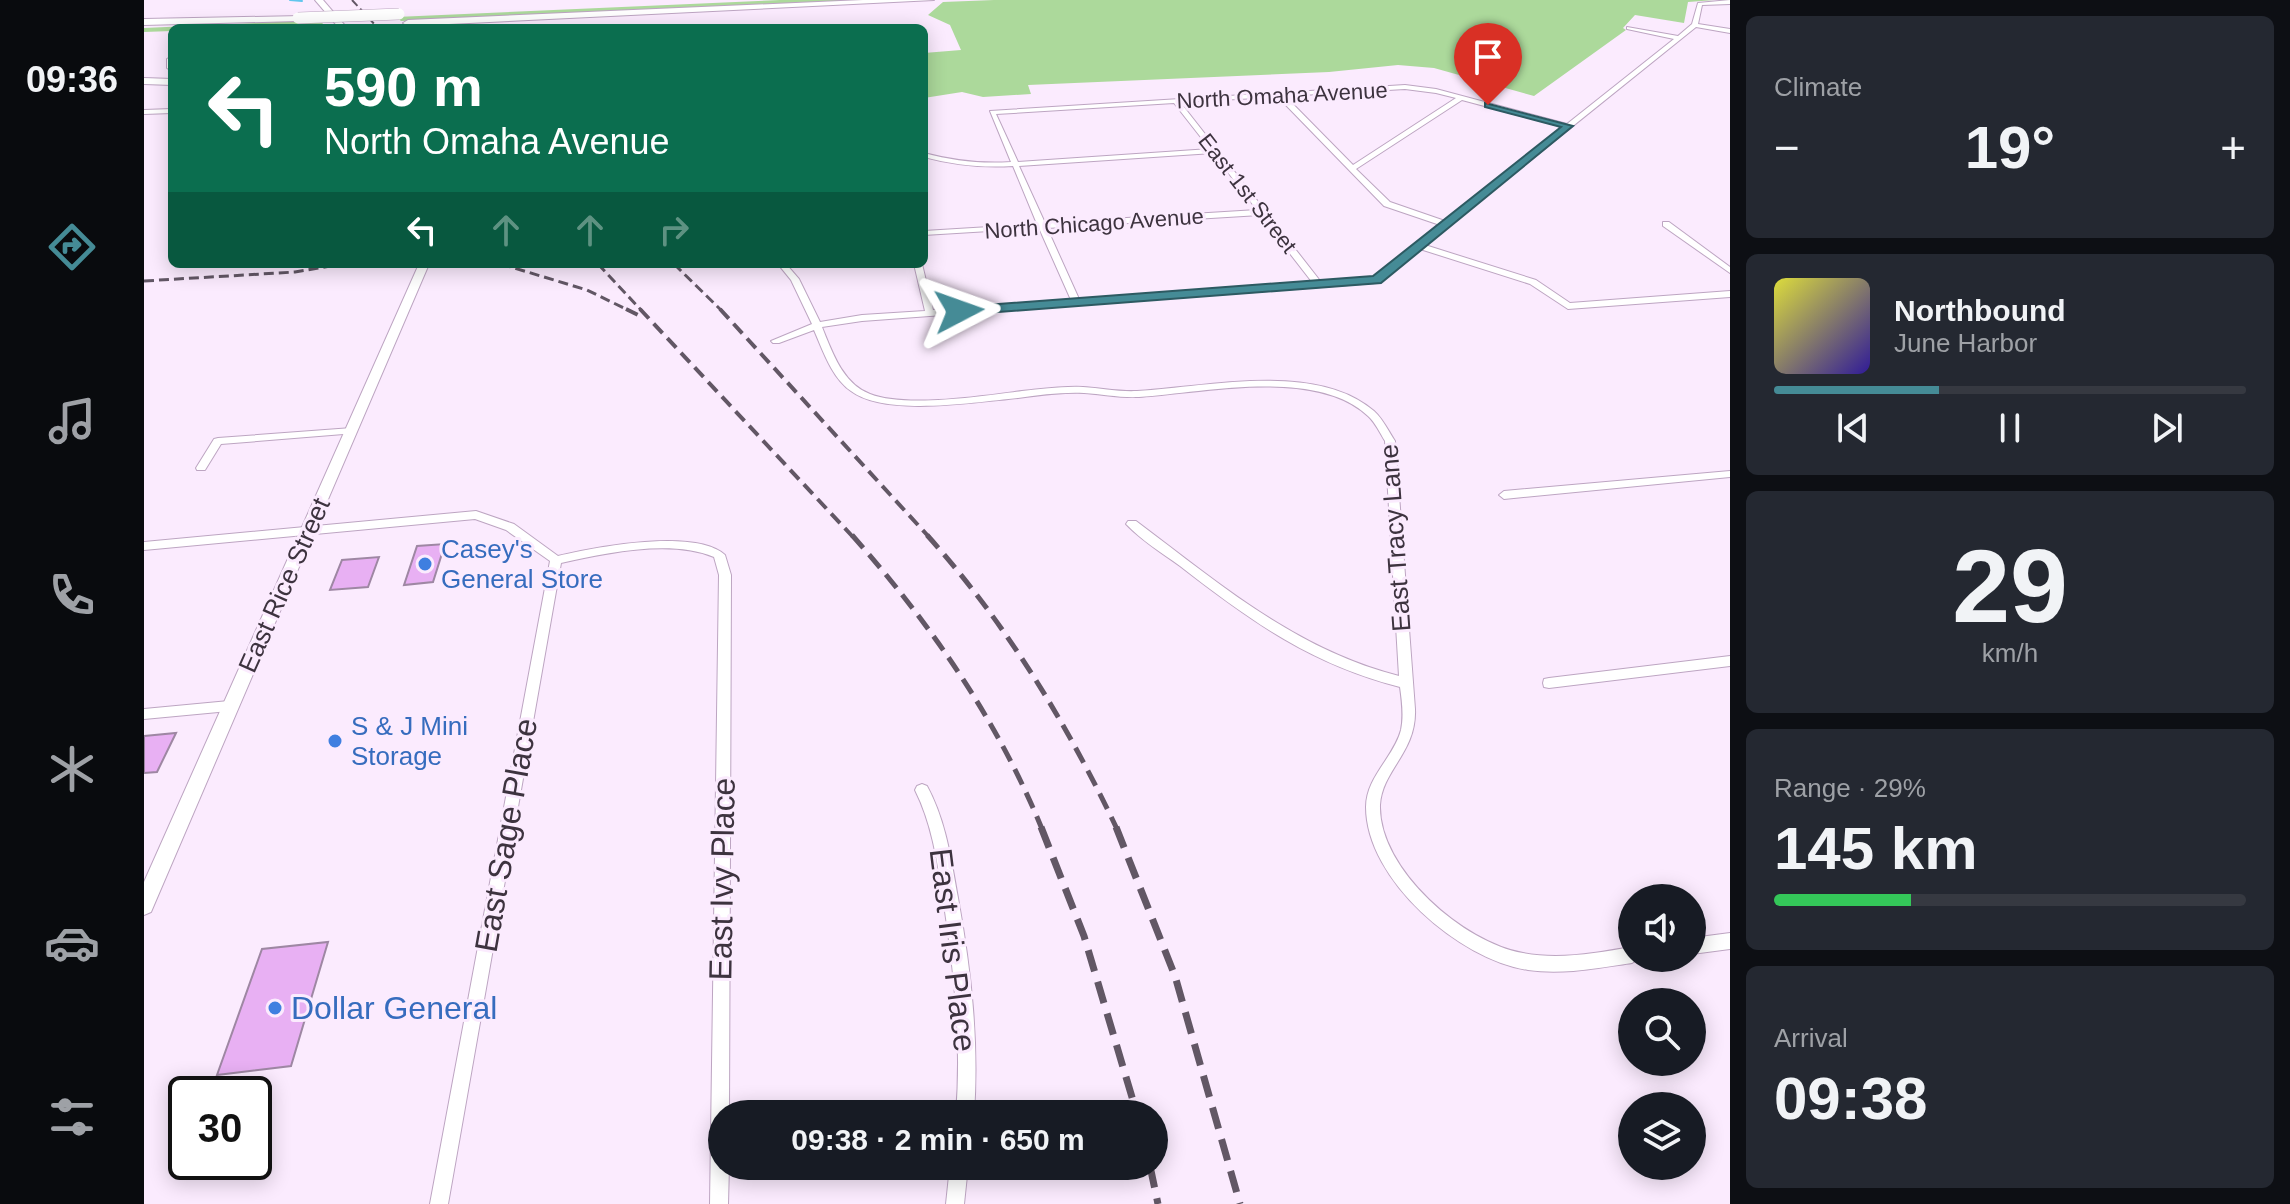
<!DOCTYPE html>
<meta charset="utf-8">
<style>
:root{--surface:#171b24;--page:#242831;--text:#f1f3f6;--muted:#9ea1a6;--line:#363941;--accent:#458b96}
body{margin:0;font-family:Arial,sans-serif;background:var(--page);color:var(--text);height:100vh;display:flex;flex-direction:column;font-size:30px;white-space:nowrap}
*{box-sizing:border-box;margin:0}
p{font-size:26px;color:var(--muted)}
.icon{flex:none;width:44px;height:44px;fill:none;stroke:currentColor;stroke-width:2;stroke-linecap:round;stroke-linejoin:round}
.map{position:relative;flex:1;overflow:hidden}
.side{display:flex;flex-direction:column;gap:16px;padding:16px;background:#0d0f14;width:560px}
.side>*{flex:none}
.guide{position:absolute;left:24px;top:24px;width:760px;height:244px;border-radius:12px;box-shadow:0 4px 20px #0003;background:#0b6e4f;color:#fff;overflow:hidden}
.tools{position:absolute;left:1474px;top:884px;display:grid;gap:16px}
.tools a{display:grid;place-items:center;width:88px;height:88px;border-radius:50%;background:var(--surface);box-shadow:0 4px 20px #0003;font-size:40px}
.speed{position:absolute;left:24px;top:1076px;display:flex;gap:16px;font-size:40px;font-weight:700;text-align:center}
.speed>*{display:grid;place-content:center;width:104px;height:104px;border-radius:50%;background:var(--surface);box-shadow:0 4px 20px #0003;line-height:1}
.speed .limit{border:4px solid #111;border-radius:12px;background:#fff;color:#111}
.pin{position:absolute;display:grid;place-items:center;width:68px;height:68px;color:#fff;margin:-82px -34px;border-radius:50% 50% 50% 0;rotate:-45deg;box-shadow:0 0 8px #0007}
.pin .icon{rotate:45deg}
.me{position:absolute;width:88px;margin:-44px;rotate:86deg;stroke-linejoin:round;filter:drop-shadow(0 0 6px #0008)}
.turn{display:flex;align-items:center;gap:28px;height:168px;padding:0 24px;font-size:36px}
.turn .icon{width:104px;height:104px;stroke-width:2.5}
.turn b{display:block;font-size:56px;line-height:68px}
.lanes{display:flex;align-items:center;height:76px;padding:0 24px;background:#0003;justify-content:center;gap:40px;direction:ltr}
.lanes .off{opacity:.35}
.big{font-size:60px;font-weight:600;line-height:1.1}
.side .widget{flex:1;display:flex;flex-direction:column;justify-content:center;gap:12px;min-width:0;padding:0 28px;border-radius:12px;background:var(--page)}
.side .dial{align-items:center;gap:0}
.dial b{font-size:104px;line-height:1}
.song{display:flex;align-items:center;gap:24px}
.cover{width:96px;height:96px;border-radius:12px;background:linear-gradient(135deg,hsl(60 70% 55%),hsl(250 70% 35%))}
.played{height:8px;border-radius:4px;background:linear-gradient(90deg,var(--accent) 35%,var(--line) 35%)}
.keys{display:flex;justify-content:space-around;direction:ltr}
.heat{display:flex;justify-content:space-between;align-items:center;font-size:44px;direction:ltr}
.charge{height:12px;border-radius:6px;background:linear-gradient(90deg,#34c759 29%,var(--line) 0)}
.trip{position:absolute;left:564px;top:1100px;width:460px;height:80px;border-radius:40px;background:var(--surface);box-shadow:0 4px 20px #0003;font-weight:600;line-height:80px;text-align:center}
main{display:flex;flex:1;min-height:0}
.tab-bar{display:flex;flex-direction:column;width:144px;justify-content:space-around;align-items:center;background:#090b0e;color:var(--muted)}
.tab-bar .icon{width:56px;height:56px}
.tab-bar .selected{color:var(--accent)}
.tab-bar b{font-size:36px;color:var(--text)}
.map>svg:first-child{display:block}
.green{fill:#acd99b}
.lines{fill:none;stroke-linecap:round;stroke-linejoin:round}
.stream{stroke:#61c6ed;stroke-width:2}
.building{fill:#e8b0f3;stroke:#9e87a3;stroke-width:2}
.street-casing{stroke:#bda5c2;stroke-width:2}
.secondary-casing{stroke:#bda5c2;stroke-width:2}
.primary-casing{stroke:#bda5c2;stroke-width:2}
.highway-casing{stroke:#bda5c2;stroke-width:2}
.street{fill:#fff;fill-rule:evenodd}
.secondary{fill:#fff;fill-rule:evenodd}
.primary{fill:#fff;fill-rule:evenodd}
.highway{fill:#fff;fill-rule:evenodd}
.rail-far4{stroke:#625765;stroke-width:2;stroke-dasharray:8 4;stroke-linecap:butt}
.rail-far3{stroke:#625765;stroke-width:3;stroke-dasharray:10 5;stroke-linecap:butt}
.rail-far2{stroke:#625765;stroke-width:4;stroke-dasharray:13 7;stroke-linecap:butt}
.rail-far1{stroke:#625765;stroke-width:5;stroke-dasharray:17 9;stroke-linecap:butt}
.rail{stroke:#625765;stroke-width:7;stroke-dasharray:22 11;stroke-linecap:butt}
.highway-bridge-casing{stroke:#bda5c2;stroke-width:12;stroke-linecap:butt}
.highway-bridge{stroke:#fff;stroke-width:11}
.route{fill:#458b96;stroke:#2d5a62;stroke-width:2}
.shop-dot{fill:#3f7fe0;stroke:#fbebfe;stroke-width:3}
.labels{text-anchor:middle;stroke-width:6;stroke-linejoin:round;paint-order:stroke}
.far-street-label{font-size:22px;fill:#3d333f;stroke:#fbebfe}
.street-label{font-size:26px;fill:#3d333f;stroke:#fbebfe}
.shop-label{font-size:26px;fill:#366cbe;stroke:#fbebfe;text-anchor:start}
.near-street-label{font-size:32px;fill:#3d333f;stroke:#fbebfe}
.near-shop-label{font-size:32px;fill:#366cbe;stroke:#fbebfe;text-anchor:start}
</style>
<main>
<nav class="tab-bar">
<b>09:36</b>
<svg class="icon selected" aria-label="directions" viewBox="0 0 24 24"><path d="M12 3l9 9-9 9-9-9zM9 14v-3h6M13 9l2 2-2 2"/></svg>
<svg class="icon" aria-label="music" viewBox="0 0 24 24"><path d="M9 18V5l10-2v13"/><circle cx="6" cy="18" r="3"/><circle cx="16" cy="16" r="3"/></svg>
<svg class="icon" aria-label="phone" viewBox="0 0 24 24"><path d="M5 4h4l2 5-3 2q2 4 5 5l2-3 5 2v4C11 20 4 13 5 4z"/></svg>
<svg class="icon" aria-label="climate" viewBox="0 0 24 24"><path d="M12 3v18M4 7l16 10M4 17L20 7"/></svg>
<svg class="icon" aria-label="car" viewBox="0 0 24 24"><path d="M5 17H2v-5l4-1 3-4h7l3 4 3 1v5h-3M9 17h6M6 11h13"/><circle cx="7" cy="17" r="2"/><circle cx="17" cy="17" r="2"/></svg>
<svg class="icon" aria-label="filters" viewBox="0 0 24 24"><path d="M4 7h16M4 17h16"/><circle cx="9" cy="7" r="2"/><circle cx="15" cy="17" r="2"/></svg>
</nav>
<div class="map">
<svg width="1586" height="1204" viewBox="0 0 1586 1204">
<rect width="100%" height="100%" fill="#fbebfe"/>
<!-- green -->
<g class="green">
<polygon points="636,0 736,0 257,21 252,17"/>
<polygon points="850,0 1571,0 1544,2 1540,23 1491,15 1479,28 1482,30 1390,96 1290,68 1254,65 1185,72 884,85 887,94 839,97 818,92 780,98 780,53 817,50 806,25 784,15 799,2"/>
<polygon points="176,20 179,24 28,28 28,31 0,32 0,28"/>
</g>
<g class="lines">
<!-- stream -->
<polyline class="stream" points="146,0 158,1"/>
</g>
<!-- building -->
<g class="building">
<polygon points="301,544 289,582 260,585 273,546"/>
<polygon points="235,557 224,587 186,590 198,560"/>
<polygon points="32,733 13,772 0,773 0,736"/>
<polygon points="184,942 147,1066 73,1075 118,949"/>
</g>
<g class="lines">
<defs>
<g id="street">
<path d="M 1586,0 L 1586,4 L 1558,5 L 1554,24 L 1586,29 L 1586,33 L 1552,27 L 1281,245 L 1392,280 L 1426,303 L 1586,291 L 1586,297 L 1424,309 L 1386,284 L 1276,249 L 1232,283 L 718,321 L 678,327 C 688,352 699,384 726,394 C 761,408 840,396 878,391 C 898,389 919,386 939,387 C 957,388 975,392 993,391 C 1063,387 1172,361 1230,411 C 1239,419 1245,432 1251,441 L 1271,709 C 1273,752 1238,770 1236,805 C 1234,869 1320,943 1379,953 C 1415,960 1452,953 1488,947 L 1488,958 L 1495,958 L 1488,963 C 1454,968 1419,975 1384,970 C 1316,960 1222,880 1222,807 C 1222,777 1250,757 1257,730 C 1260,716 1258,701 1256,687 C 1167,664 1108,622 1036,566 C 1018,553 997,540 982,524 L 984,521 L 992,521 C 1076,584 1152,650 1255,676 L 1241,441 C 1236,433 1231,422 1224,416 C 1172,367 1059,393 995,397 C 976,398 958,394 940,393 C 918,392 896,395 874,398 C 832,402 741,417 707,391 C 688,378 679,351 670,330 L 635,343 L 629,343 L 627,341 L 668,324 L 647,280 L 634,264 L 642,264 L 655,279 L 676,322 L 718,315 L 781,311 L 770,264 L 778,264 L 789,310 L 927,300 L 895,228 L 780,235 L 780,231 L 893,224 L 869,166 C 837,168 810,165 780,157 L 780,153 C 810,161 836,164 867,162 L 846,111 L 1261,85 L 1292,89 L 1423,124 L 1530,39 L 1483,29 L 1483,27 L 1534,36 L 1548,24 L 1554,3 ZM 1261,89 L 1292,93 L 1312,98 L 1209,165 L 1141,96 ZM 1134,97 L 1240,206 L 1296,225 L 1230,278 L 1177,282 L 1036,102 ZM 1318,100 L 1419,127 L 1301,221 L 1246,202 L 1212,169 ZM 1030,103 L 1066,149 L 874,162 L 852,114 ZM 1069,153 L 1113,210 L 901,223 L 875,166 ZM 1116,215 L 1168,282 L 935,299 L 903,228 Z"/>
<polygon points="28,109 28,113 0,114 0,110"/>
<polygon points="1519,222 1525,222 1586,267 1586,273 1519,226"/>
<polygon points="208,428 212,429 212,433 77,444 61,470 53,470 52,468 70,439 74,438"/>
<polygon points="1586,471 1586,477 1360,499 1355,495 1360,491"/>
<path d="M 332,511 L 370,524 L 414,556 C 452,547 551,528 581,555 L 587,575 L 585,1114 L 578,1114 L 578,1166 L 585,1166 L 584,1204 L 566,1204 L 575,575 L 570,557 C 527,539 461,553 417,563 L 304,1204 L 286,1204 L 406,561 L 362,530 L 331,519 L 0,550 L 0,542 Z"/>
<polygon points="1586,656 1586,666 1405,688 1400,687 1399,683 1400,679 1405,678"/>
<polygon points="85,701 90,702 92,706 90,710 85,711 0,719 0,709"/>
<path d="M 778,784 L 783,786 C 802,821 807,859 814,898 C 827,970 835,1041 830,1114 L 812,1114 C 818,1041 810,970 799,898 C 793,860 788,824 771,790 L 773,786 Z"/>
<polygon points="1586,933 1586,949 1548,954 1548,938"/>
<polygon points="806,1166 824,1166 820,1204 802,1204"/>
</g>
<polygon id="secondary" points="275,264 285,264 10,905 7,912 0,915 0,882"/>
<polygon id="primary" points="171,0 179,0 203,28 195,28"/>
<g id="highway">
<polygon points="719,0 790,0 264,26 259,23 264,20"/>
<polygon points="158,16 154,21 0,25 0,19"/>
<polygon points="28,56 28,71 23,68 23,59"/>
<polygon points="0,78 28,79 28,85 0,84"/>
</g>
</defs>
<!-- street casing -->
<use href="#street" class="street-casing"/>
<!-- secondary casing -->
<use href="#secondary" class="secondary-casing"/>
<!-- primary casing -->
<use href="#primary" class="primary-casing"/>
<!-- highway casing -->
<use href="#highway" class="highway-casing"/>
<!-- street -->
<use href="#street" class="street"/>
<!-- secondary -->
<use href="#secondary" class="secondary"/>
<!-- primary -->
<use href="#primary" class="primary"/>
<!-- highway -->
<use href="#highway" class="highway"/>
<!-- rail-far4 -->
<polyline class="rail-far4" points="208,0 234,28"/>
<!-- rail-far3 -->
<g class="rail-far3">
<polyline points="357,264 443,290 486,311"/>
<polyline points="454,264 498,311"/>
<polyline points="530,264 578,311"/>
<polyline points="0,281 151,272 199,264"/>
</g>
<!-- rail-far2 -->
<g class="rail-far2">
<polyline points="482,309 494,315"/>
<polyline points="496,309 709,537"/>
<polyline points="576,309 785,537"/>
</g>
<!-- rail-far1 -->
<g class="rail-far1">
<path d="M 708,535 C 786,623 853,719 898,829"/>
<path d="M 783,535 C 862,623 922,722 973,829"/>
</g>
<!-- rail -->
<g class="rail">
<polyline points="897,827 940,936 993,1114"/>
<polyline points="972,827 1031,976 1096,1204"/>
<polyline points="1006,1166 1014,1204"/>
</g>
<defs>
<polyline id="highway-bridge" points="154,18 255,14"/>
</defs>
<!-- highway-bridge casing -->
<use href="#highway-bridge" class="highway-bridge-casing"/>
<!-- highway-bridge -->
<use href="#highway-bridge" class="highway-bridge"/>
</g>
<!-- route -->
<polygon class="route" points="1341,103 1429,126 1237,283 815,315 808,311 815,307 1229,276 1417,127 1341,107"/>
<!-- markers -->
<g class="shop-dot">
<circle cx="281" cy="564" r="8"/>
<circle cx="191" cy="741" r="8"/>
<circle cx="131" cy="1008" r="8"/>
</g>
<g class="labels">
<!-- far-street labels -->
<g class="far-street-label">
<text transform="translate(1138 95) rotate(-3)" y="8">North Omaha Avenue</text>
<text transform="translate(1104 193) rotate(52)" y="8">East 1st Street</text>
<text transform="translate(950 223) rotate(-4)" y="8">North Chicago Avenue</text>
</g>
<!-- street labels -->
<g class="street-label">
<text transform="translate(1251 538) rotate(-94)" y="9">East Tracy Lane</text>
<text transform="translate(140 585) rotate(-66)" y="9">East Rice Street</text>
</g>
<!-- shop labels -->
<g class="shop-label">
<text x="297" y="558">Casey's<tspan x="297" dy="30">General Store</tspan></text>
<text x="207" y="735">S &amp; J Mini<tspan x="207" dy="30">Storage</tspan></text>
</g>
<!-- near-street labels -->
<g class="near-street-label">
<text transform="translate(362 835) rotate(-80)" y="11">East Sage Place</text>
<text transform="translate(578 879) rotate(-89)" y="11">East Ivy Place</text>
<text transform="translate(809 950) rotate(83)" y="11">East Iris Place</text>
</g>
<!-- near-shop labels -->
<g class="near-shop-label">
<text x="147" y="1019">Dollar General</text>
</g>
</g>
</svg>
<div class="tools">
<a><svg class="icon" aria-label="sound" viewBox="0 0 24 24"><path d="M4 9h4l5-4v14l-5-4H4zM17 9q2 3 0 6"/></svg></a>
<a><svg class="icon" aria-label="search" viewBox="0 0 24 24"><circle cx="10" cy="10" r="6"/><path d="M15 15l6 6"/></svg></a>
<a><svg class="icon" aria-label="layers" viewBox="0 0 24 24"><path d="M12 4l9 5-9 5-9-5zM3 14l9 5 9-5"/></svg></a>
</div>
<div class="speed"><div class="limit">30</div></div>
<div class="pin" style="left:1344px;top:105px;background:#d93025"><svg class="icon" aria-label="arrive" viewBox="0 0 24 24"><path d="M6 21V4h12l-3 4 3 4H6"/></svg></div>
<svg class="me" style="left:815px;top:311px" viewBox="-20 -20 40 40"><path d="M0-17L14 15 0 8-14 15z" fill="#458b96" stroke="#fff" stroke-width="4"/></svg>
<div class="trip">09:38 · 2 min · 650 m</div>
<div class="guide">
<div class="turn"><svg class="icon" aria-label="left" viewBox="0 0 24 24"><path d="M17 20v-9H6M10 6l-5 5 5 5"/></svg><div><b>590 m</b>North Omaha Avenue</div></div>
<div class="lanes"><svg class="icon" aria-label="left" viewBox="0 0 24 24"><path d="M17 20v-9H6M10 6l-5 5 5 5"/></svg><svg class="icon off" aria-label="ahead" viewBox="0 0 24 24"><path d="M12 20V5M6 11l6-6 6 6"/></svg><svg class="icon off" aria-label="ahead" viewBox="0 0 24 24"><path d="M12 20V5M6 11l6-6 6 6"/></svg><svg class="icon off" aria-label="right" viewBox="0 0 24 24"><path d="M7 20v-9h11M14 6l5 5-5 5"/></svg></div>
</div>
</div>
<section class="side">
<div class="widget"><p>Climate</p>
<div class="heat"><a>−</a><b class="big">19°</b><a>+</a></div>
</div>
<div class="widget">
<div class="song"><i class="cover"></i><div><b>Northbound</b><p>June Harbor</p></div></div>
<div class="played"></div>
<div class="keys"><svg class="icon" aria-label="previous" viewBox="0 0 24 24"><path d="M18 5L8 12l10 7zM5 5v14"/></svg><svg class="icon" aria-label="pause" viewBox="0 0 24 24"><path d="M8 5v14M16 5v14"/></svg><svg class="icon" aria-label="next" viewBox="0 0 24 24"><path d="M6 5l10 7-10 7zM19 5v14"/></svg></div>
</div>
<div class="widget dial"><b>29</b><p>km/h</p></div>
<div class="widget"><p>Range · 29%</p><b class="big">145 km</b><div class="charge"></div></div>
<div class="widget"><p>Arrival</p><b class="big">09:38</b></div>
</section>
</main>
